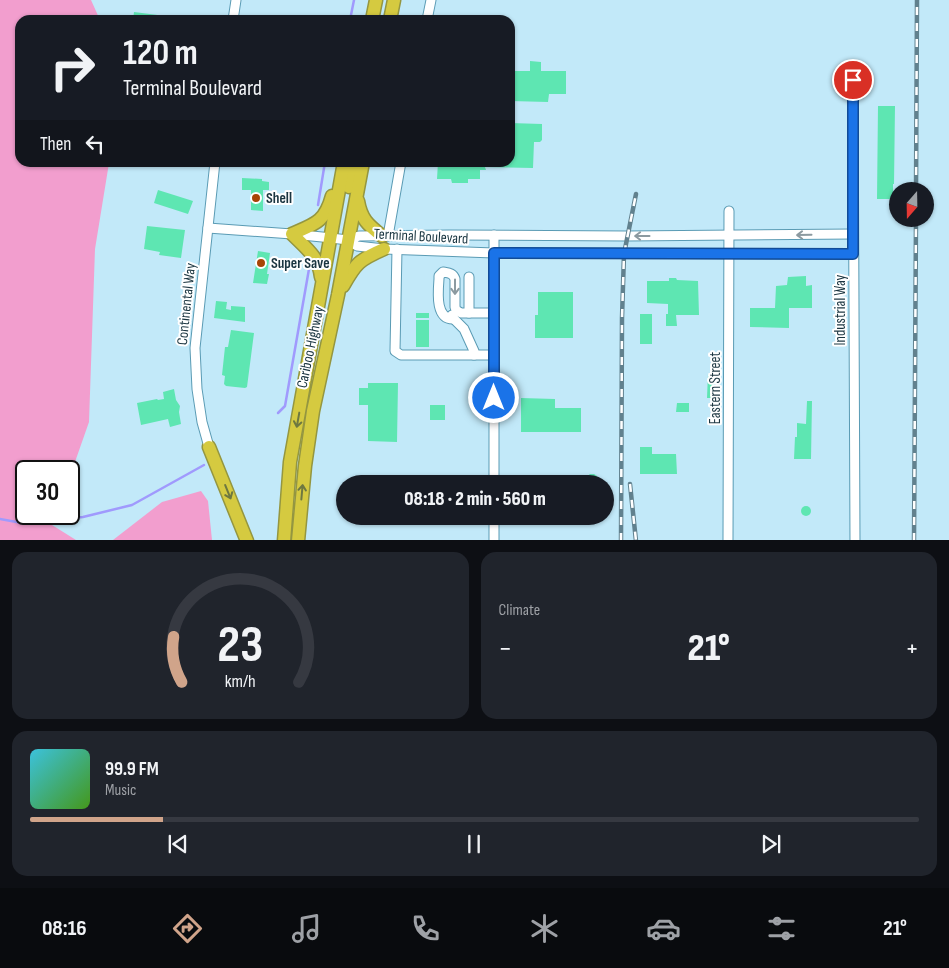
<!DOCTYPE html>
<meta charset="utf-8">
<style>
:root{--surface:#171b24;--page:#20242c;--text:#f1f3f6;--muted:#9ea1a6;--line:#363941;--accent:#d0a48a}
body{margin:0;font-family:"Sofia Sans Condensed",sans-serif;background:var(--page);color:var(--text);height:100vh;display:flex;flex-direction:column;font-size:19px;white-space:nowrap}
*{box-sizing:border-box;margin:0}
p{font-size:16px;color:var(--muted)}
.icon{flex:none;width:28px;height:28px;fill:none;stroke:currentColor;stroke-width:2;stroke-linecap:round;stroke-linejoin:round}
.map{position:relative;height:540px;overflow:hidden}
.details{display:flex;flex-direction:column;gap:12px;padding:12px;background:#0d0f14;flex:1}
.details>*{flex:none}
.guide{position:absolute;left:15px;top:15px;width:500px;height:152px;border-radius:15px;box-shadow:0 1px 4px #0004;background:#171b24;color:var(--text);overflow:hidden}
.needle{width:32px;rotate:200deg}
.controls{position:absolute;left:889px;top:182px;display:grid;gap:10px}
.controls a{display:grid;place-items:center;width:45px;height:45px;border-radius:50%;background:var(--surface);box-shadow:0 1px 4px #0004;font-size:25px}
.speed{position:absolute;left:15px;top:460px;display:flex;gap:10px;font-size:25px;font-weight:700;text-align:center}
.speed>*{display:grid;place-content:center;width:65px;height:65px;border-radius:50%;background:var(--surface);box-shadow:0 1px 4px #0004;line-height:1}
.speed .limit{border:2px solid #111;border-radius:8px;background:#fff;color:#111}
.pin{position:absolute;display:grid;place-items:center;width:42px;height:42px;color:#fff;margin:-21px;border:2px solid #fff;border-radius:50%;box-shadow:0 1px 5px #0007}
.me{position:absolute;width:55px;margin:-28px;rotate:0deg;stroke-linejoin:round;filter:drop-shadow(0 0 4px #0008)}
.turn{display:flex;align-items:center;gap:18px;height:105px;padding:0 25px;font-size:22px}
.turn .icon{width:65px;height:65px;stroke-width:2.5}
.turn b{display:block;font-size:35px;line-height:42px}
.then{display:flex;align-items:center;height:48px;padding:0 25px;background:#0003;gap:10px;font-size:19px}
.big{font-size:38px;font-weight:800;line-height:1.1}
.details .card{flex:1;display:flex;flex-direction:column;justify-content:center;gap:8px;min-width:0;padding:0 18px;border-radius:15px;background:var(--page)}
.details .dial{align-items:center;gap:0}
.dial svg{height:130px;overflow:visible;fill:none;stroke:var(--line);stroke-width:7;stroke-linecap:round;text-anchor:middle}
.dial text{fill:var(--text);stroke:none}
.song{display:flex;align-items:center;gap:15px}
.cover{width:60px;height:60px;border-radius:8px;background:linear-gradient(135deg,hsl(190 70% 55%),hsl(100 70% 35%))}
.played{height:5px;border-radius:2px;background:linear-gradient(90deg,var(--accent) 15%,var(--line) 15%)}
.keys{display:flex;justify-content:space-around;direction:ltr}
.heat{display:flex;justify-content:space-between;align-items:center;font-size:28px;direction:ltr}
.details .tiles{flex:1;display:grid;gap:12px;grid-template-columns:1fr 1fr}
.card:last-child{grid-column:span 2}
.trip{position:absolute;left:336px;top:475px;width:278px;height:50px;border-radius:25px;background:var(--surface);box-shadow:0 1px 4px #0004;font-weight:800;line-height:50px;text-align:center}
.tabs{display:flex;height:80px;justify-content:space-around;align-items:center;background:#090b0e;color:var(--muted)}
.tabs .icon{width:35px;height:35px}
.tabs .selected{color:var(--accent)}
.tabs b{font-size:22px;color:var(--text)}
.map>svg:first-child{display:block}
.green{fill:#f29ece}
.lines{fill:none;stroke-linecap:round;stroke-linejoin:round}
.stream{stroke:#a09afd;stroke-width:2.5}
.building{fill:#5ee6b2}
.minor-casing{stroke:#5a9bb4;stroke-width:11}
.highway-casing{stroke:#949640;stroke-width:15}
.minor{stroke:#fff;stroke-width:9}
.highway{stroke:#d5ca40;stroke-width:12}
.rail-casing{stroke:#61818e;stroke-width:4.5}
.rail{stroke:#fff;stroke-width:2.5;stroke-dasharray:8;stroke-linecap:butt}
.oneway{stroke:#8c9aa0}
.oneway2{stroke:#6e7840}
.route-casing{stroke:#114b97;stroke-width:12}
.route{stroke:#1a73e8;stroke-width:9}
.poi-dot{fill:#a74406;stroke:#fff;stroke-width:2}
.labels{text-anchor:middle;stroke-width:4;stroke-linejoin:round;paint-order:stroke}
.poi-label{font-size:15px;font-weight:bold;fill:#1a3540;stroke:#fff;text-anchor:start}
.street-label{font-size:15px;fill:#1a3540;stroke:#fff}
</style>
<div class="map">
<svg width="949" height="541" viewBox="0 0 949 541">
<rect width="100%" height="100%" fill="#c2e9f9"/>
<!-- green -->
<g class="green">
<polygon points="0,0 91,0 100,20 20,20 20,162 109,163 95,249 89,422 69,479 69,471 26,471 26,514 56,514 52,525 76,540 0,540"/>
<polygon points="201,491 208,501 212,540 113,540 162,502"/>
</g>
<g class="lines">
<!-- stream -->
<g class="stream">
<polyline points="350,20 354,0"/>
<polyline points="318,205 325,162"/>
<polyline points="278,413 285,406 309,269"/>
<polyline points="0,519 22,523 83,517 132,505 204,465"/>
</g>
</g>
<!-- building -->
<g class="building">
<polygon points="134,12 189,19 189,20 133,20"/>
<polygon points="530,61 541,62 541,71 566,71 566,94 549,94 548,102 510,101 510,71 530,71"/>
<polygon points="878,106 895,106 894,184 893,184 893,199 877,199"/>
<polygon points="510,123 542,124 542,140 540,142 534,142 533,168 485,167 486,170 480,170 480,179 468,179 468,183 452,183 451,179 437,179 438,162 510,162"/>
<polygon points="242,178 262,179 262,181 269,182 269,190 263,190 263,211 251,210 251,190 242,190"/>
<polygon points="158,190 193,201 188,214 154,203"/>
<polygon points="147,226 185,230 181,258 159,255 160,252 144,249"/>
<polygon points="258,251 270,253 267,274 269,274 267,284 253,283"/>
<polygon points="806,276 806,286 812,285 812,308 789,308 789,328 750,327 750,308 775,308 776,286 787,285 788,277"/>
<polygon points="669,278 676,278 677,280 698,281 699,315 676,315 677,326 666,326 666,314 668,314 668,304 647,303 647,281 669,281"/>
<polygon points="538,292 573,292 573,338 535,338 535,315 538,315"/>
<polygon points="216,301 227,302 226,309 231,310 231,306 245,307 245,322 214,318"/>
<rect x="416" y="313" width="13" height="5"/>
<rect x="640" y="314" width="12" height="30"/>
<rect x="416" y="320" width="13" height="27"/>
<polygon points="231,330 254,333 247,387 245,388 226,386 224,384 225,376 222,375 225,347 228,347"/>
<polygon points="708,374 713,374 712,398 707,398"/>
<polygon points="368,383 398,383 397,442 368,441 368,405 359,405 359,388 368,388"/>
<polygon points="174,389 176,400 180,406 179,412 181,424 170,427 168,419 141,425 137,403 157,399 158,400 164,399 163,392"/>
<polygon points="521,398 555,399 555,408 581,408 581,432 521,432"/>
<polygon points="807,401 812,401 811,459 794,459 795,437 797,437 797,423 806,424"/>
<polygon points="677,403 689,403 689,412 676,412"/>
<rect x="430" y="405" width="15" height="15"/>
<polygon points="640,447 652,447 652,454 676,454 677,474 640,474"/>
<polygon points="590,474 594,474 597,476 598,480 597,484 586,484 585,478"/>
<circle cx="806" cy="511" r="5"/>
</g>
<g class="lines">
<defs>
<g id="minor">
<polyline points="233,20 236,0"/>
<polyline points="427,20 431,0"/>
<polyline points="853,80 855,541"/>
<polyline points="208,228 292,234 322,237 348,240 357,246 384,249 494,253 853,254"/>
<polyline points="494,235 494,484"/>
<polyline points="388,236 401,162"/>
<polyline points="348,240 359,236 449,235 627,236 853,234"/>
<polyline points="397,249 395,351 401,355 494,355"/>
<polyline points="469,277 469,313"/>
<polyline points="452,315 454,319 464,329 474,351 474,355"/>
<path d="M 454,319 C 435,320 438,292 439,279 L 439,276 L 443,272 C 449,273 453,273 455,279 L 455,307 L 456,310 L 461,313 L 494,313"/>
<polyline points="209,447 202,422 197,389 195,348 215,162"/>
<polyline points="494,541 494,516"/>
<polyline points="728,541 729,211"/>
</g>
<g id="highway">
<polyline points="372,20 376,0"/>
<polyline points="390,20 394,0"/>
<polyline points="349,187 354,162"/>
<path d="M 358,201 C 361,219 368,225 382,236"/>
<path d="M 321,277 C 319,257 306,248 292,234 C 315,224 325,222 332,196"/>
<path d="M 343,286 C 356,263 359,260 384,249"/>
<polyline points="209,447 247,541"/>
<polyline points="284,541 290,462 344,162"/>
<polyline points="298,541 305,466 313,411 338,295 363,162"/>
</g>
</defs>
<!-- minor casing -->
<use href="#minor" class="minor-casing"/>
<!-- highway casing -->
<use href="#highway" class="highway-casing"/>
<!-- minor -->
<use href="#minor" class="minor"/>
<!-- highway -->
<use href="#highway" class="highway"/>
<defs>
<g id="rail">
<polyline points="916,191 917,0"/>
<polyline points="630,484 636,541"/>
<polyline points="621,541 622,318 624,254 636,194"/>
<polyline points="914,541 916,219"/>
</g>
</defs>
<!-- rail casing -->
<use href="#rail" class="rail-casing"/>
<!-- rail -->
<use href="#rail" class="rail"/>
</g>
<!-- one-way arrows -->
<defs><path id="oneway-shaft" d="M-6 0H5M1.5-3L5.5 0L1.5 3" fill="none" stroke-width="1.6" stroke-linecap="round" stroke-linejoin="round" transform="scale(1.25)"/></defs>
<g class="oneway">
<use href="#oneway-shaft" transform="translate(804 235) rotate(179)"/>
<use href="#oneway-shaft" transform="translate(642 236) rotate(180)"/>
<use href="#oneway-shaft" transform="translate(455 287) rotate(90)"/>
</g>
<g class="oneway2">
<use href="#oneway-shaft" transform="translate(298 420) rotate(100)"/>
<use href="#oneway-shaft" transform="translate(228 492) rotate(68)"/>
<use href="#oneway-shaft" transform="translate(302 492) rotate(-85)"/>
</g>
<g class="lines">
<defs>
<polyline id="route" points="494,398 494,253 853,254 853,80"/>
</defs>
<!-- route casing -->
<use href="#route" class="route-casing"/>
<!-- route -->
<use href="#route" class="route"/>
</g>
<!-- markers -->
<g class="poi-dot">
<circle cx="256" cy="198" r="5"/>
<circle cx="261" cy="263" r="5"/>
</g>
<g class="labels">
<!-- poi labels -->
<g class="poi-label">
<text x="266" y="203">Shell</text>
<text x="271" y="268">Super Save</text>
</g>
<!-- street labels -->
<g class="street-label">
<text transform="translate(421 236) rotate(3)" y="5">Terminal Boulevard</text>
<text transform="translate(186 304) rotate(-84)" y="5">Continental Way</text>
<text transform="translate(840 310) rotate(-90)" y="5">Industrial Way</text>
<text transform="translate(310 347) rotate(-78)" y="5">Cariboo Highway</text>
<text transform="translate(715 388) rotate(-90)" y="5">Eastern Street</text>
</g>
</g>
</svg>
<div class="controls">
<a><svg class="needle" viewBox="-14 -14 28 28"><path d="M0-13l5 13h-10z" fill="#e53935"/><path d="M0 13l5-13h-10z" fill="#9ea1a6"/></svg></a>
</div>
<div class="speed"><div class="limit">30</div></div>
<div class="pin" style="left:853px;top:80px;background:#d93025"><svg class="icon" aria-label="arrive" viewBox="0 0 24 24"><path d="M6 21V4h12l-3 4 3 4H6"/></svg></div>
<svg class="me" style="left:494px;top:398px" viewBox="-20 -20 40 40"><circle r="17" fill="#1a73e8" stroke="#fff" stroke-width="3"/><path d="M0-11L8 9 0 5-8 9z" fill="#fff"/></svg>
<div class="trip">08:18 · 2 min · 560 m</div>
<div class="guide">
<div class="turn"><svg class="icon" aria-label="right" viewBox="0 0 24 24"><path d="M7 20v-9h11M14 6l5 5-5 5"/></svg><div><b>120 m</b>Terminal Boulevard</div></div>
<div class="then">Then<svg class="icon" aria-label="left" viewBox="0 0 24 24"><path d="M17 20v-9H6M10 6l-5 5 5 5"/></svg></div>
</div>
</div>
<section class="details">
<div class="tiles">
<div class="card dial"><svg viewBox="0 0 100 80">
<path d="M14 69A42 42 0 1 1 86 69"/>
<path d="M14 69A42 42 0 0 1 9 41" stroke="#d0a48a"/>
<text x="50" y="56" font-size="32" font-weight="700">23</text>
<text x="50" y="72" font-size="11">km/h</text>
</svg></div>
<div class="card"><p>Climate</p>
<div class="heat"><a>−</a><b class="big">21°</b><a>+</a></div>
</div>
<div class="card">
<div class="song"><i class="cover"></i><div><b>99.9 FM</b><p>Music</p></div></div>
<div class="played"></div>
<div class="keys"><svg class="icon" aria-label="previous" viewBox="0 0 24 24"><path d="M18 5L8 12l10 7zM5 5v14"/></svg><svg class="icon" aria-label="pause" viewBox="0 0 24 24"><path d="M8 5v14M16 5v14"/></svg><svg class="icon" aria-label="next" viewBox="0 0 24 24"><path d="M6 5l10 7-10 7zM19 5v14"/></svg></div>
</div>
</div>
</section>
<nav class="tabs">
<b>08:16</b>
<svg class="icon selected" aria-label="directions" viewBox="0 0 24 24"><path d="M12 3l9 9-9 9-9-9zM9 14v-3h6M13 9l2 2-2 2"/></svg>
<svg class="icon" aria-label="music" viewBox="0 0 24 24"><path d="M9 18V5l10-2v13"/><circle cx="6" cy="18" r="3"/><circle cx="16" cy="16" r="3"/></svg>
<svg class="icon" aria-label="phone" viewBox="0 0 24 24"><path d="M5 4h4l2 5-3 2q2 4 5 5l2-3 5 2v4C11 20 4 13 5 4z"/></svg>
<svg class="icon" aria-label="climate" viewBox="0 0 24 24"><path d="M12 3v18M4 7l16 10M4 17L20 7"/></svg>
<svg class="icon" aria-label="car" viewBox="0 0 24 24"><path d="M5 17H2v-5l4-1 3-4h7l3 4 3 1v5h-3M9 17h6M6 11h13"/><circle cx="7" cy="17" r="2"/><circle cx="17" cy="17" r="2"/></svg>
<svg class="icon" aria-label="filters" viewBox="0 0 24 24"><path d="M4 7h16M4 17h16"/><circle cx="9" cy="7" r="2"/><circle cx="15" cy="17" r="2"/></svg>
<b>21°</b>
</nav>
